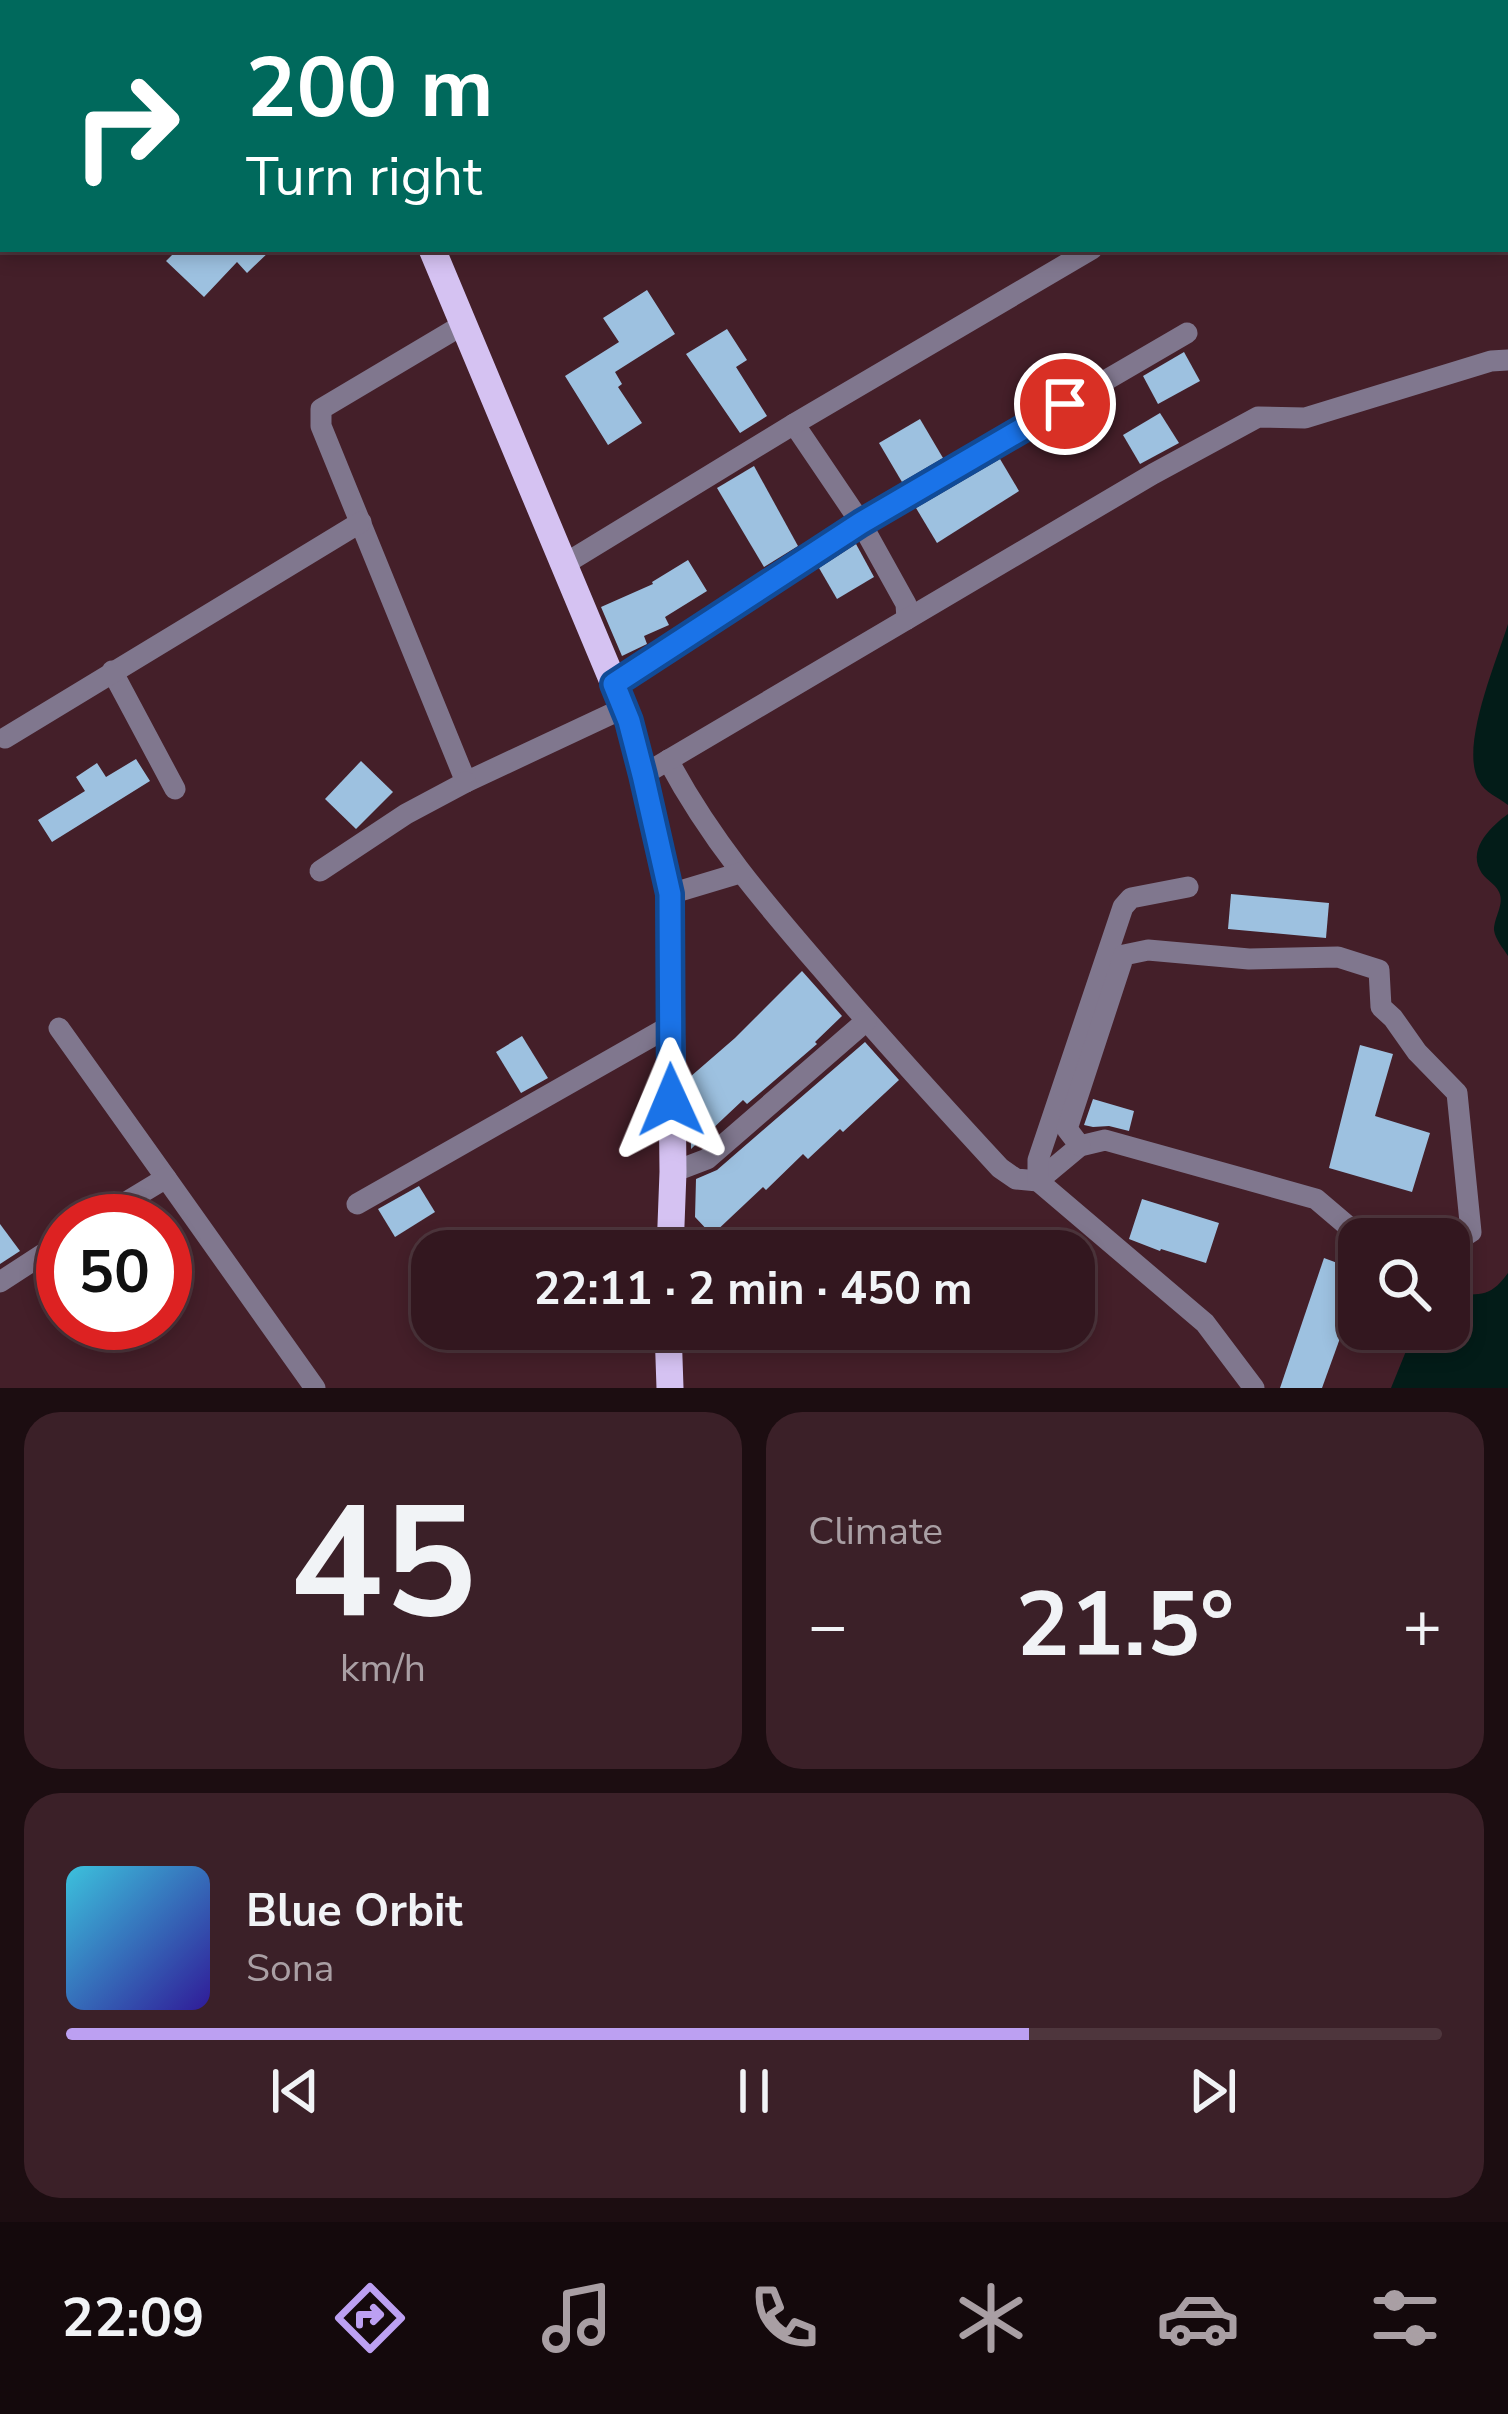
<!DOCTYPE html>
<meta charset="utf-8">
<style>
:root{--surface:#33171f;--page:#3b2028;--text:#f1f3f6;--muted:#a99fa4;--line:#4e363d;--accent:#bca0f2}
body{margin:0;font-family:"Nunito Sans",sans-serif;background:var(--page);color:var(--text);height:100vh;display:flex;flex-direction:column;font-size:45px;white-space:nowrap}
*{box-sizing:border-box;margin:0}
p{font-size:39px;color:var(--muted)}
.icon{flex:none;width:66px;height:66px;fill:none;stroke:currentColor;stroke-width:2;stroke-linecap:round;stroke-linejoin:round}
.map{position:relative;height:1388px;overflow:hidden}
.side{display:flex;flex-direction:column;gap:24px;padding:24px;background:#1c0d11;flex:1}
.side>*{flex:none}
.hud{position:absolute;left:0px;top:0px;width:1509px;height:252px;box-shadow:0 6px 18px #0003,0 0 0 3px var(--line);background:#00695c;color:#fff;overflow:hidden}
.fabs{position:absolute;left:1338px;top:1218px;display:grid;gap:24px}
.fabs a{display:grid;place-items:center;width:132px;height:132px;border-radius:24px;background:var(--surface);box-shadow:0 6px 18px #0003,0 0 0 3px var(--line);font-size:60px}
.speed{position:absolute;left:36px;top:1194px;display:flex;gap:24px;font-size:60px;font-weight:700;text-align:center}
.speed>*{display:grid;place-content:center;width:156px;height:156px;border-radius:50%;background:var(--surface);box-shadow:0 6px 18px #0003,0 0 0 3px var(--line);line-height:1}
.speed .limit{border:18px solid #d22;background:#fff;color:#111}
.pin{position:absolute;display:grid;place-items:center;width:102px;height:102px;color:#fff;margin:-51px;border:6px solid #fff;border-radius:50%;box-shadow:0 3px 12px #0007}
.me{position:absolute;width:132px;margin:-66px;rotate:359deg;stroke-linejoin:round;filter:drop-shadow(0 0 9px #0008)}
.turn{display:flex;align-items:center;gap:42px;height:252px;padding:0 48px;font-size:54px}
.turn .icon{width:156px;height:156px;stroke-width:2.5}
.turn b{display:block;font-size:84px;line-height:102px}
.big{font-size:90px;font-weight:700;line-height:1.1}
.side .tile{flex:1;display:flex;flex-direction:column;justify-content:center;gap:18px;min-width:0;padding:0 42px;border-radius:36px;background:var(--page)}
.side .dial{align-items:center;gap:0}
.dial b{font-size:156px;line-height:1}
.song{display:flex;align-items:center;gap:36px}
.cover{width:144px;height:144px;border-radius:18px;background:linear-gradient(135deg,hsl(190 70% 55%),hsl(250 70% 35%))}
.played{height:12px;border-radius:6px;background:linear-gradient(90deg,var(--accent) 70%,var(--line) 70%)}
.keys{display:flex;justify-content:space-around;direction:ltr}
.heat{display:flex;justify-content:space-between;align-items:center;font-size:66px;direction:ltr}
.side .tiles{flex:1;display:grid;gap:24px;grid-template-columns:1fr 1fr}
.tile:last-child{grid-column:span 2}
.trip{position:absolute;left:411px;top:1230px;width:684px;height:120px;border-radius:36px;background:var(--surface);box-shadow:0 6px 18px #0003,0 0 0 3px var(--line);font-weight:700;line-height:120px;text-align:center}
.tabs{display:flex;height:192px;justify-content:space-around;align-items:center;background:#14090c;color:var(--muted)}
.tabs .icon{width:84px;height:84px}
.tabs .selected{color:var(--accent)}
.tabs b{font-size:54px;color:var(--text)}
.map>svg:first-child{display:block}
.water{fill:#031c18}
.building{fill:#9dc1e0}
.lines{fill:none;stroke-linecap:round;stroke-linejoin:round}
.path{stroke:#795860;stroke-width:3;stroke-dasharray:6 9;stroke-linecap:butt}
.minor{stroke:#80778e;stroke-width:21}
.major{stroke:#d5c2f2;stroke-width:27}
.route-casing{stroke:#114b97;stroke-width:30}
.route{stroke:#1a73e8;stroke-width:21}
</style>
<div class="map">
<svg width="1508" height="1388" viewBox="0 0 1508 1388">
<rect width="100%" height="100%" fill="#441f29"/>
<!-- water -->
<g class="water">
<path d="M 1508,624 L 1508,805 C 1498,797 1485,793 1479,781 C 1459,748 1497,660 1508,624 Z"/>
<path d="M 1508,814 L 1508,956 C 1503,948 1495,939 1494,930 C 1494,917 1505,904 1499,892 C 1495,883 1484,879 1480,870 C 1468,847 1493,825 1508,814 Z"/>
<path d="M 1508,1273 L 1508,1388 L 1391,1388 L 1415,1329 L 1449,1329 L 1449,1296 C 1478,1292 1488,1301 1508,1273 Z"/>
</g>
<!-- building -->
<g class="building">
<polygon points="178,249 272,249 247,273 237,262 204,297 166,261"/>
<polygon points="647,290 675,334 615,372 622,384 618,387 642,423 608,445 565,376 619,342 603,318"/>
<polygon points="727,329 747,360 736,367 767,416 740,433 686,354"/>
<polygon points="1184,352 1200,381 1158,404 1143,376"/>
<polygon points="1160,413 1179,443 1140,464 1123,435"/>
<polygon points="920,419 943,458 902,482 879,443"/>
<polygon points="1000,459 1019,491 937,543 916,508"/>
<polygon points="754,466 798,546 764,567 717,488"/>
<polygon points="856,544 874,577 837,599 819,568"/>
<polygon points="688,560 707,591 665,617 669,625 644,636 647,644 622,656 601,607 653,584 652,582"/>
<polygon points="136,759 150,781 52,842 38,820 85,791 76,777 97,763 106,777"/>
<polygon points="361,761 393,792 356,829 325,799"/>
<polygon points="1231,894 1329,903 1326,938 1228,929"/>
<polygon points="802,971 842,1016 815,1042 817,1044 747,1104 743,1100 691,1149 690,1077 735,1038"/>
<polygon points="522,1036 548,1078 521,1093 496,1052"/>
<polygon points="865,1042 899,1080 843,1132 840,1129 808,1159 803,1154 766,1190 763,1187 712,1235 695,1217 696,1179 717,1170"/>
<polygon points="1360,1045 1393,1054 1375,1116 1430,1133 1412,1192 1329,1168"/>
<polygon points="1093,1099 1134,1111 1129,1131 1109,1126 1093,1127 1084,1125"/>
<polygon points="419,1186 435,1212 395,1237 378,1209"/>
<polygon points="1142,1199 1219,1223 1206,1263 1161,1249 1160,1251 1129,1239"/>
<polygon points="0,1224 20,1251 0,1264"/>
<polygon points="1324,1258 1359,1271 1339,1341 1322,1388 1280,1388"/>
</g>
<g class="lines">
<!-- path -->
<polyline class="path" points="1506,4 1508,3"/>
<!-- minor -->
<g class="minor">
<polyline points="197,0 199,3"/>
<polyline points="43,3 46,0"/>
<polyline points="413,3 419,0"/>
<polyline points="0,49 3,46"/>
<polyline points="464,324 321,409 321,426 466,782 624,708"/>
<polyline points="794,424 861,523 906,604 907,619"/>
<polyline points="563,565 794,424 1092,249"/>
<polyline points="112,671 175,789"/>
<polyline points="614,684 861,523 1187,333"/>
<polyline points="5,738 361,522"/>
<path d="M 668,760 C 710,839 763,901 821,968 C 879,1036 939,1102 1000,1168 L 1016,1179 L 1038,1181 L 1080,1146 L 1105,1140 L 1316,1199 L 1363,1239"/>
<polyline points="643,775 1153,474 1258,417 1305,418 1491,361 1508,360"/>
<polyline points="320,871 406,814 466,782"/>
<polyline points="1188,887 1131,898 1123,907 1038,1160 1038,1181 1205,1323 1254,1388"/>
<polyline points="670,894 740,873"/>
<polyline points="59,1028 166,1178"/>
<polyline points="1080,1146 1067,1129 1124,955 1148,950 1249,959 1338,957 1379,970 1381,1007 1393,1018 1417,1052 1457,1093 1471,1232 1460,1239 1418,1237 1414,1239"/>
<polyline points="673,1172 707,1159 866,1021"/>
<polyline points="357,1204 670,1026"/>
<polyline points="95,1221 166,1178 315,1388"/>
<polyline points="0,1282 63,1241"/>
</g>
<!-- major -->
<g class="major">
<polyline points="322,0 324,3"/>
<polyline points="432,249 614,684 629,721 643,775 670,894 673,1172 670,1251"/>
<polyline points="668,1329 670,1388"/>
</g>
</g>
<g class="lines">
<defs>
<polyline id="route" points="671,1100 670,894 643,775 629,721 614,684 861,523 1065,404"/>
</defs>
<!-- route casing -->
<use href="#route" class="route-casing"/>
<!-- route -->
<use href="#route" class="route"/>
</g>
</svg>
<div class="fabs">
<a><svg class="icon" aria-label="search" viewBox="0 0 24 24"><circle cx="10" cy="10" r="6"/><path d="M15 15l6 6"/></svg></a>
</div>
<div class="speed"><div class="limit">50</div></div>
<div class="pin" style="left:1065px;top:404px;background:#d93025"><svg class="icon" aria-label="arrive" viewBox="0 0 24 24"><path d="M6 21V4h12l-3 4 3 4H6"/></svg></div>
<svg class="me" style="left:671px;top:1100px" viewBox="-20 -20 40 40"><path d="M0-17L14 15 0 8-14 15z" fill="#1a73e8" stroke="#fff" stroke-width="4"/></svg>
<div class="trip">22:11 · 2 min · 450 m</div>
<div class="hud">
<div class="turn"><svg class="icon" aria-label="right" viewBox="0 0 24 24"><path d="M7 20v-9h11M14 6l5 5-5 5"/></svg><div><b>200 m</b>Turn right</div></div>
</div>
</div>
<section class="side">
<div class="tiles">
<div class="tile dial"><b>45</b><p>km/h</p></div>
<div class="tile"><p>Climate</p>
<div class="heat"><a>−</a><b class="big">21.5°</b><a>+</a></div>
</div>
<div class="tile">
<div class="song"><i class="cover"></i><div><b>Blue Orbit</b><p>Sona</p></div></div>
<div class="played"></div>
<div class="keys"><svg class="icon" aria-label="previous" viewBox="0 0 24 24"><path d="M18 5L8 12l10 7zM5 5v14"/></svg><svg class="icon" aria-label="pause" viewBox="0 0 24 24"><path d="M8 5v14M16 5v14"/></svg><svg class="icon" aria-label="next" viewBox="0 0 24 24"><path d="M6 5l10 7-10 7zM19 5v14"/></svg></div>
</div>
</div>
</section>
<nav class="tabs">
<b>22:09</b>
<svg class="icon selected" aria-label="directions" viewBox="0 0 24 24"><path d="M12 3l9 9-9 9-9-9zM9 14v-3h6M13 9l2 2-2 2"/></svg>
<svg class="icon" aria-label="music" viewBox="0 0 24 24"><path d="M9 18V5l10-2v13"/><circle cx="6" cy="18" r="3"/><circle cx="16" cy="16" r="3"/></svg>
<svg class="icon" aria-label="phone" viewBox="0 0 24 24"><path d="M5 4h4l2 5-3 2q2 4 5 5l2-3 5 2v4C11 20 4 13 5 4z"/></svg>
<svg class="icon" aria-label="climate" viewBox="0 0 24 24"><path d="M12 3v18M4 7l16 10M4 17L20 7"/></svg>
<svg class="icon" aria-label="car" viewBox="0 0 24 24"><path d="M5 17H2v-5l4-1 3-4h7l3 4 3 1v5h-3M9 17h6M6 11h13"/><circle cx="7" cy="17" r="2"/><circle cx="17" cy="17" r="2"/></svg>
<svg class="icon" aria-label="filters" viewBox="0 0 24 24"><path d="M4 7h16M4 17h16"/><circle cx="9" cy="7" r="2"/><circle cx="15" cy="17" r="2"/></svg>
</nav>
